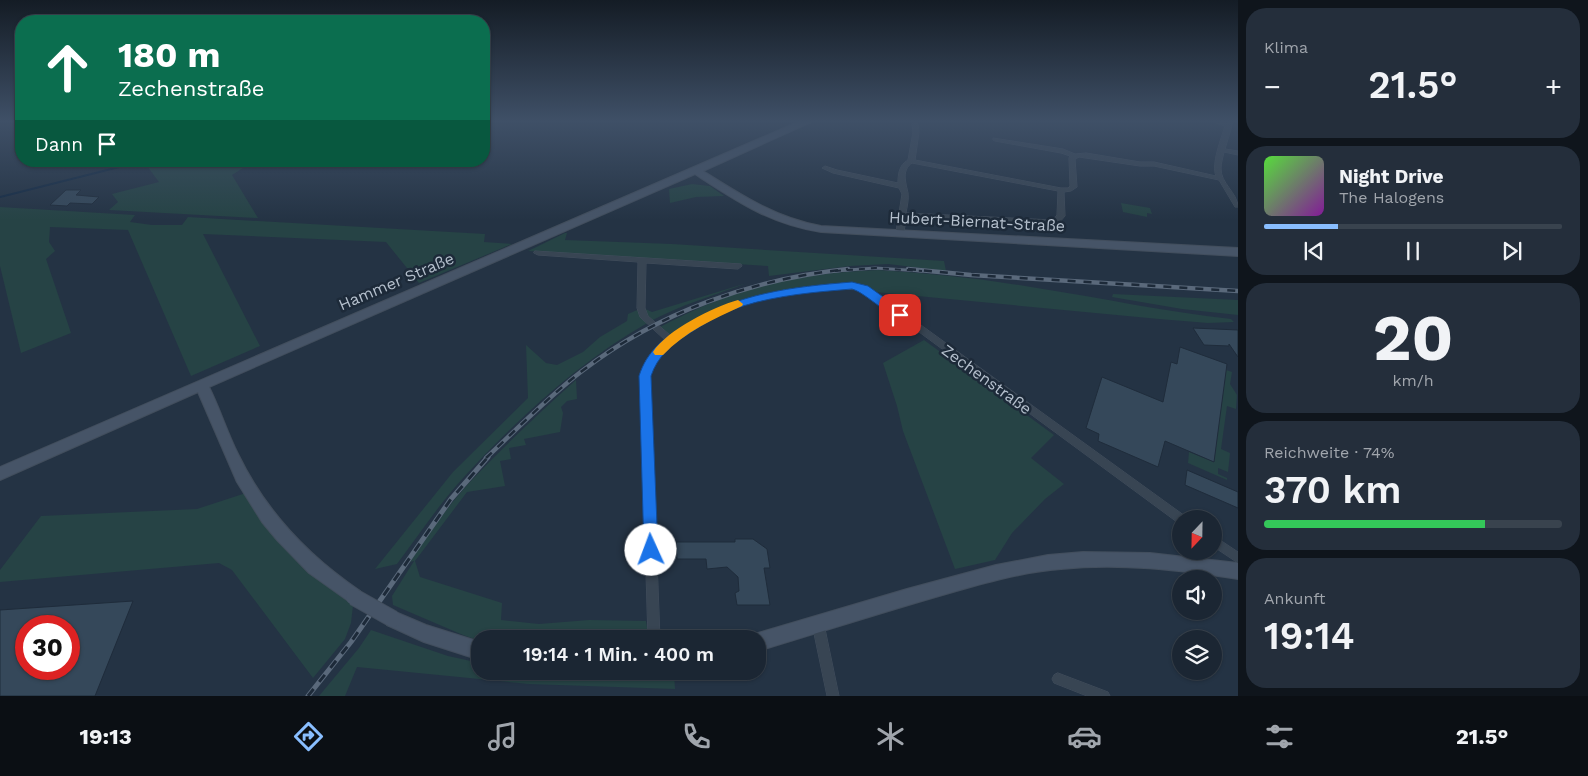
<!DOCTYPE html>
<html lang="de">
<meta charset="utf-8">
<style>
:root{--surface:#1b2633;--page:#242e3b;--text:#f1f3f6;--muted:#a0a5ac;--line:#39434e;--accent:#89beff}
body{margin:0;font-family:"Work Sans",sans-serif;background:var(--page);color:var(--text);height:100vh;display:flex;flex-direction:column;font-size:19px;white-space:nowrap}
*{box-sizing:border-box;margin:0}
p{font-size:16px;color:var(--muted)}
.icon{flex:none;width:28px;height:28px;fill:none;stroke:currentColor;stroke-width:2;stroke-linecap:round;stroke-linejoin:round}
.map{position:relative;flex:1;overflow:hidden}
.details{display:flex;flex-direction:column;gap:8px;padding:8px;background:#0f151c;width:350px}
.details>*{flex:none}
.guide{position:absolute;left:15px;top:15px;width:475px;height:152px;border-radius:20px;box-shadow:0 1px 4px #0004,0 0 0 1px var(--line);background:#0b6e4f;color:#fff;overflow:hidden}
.needle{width:32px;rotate:202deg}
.fabs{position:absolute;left:1172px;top:510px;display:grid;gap:10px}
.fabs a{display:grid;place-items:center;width:50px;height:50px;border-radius:50%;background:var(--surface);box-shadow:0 1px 4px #0004,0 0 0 1px var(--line);font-size:25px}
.speed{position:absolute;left:15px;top:615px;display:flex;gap:10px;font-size:25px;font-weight:700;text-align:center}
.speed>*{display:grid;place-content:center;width:65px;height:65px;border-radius:50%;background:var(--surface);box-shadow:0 1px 4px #0004,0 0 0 1px var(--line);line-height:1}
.speed .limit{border:8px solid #d22;background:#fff;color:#111}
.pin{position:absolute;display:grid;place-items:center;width:42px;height:42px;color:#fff;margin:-21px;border-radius:10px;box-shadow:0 2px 8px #0006}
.me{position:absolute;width:55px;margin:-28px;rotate:358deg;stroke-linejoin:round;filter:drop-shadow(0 0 4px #0008)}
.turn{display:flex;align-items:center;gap:18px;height:105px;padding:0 20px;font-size:22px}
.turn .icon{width:65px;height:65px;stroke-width:2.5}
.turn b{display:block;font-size:35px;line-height:42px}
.then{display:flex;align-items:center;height:48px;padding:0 20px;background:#0003;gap:10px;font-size:19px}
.big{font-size:38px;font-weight:600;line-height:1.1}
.details .card{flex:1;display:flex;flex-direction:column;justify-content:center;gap:8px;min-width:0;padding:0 18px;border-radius:20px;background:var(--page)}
.details .dial{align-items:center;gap:0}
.dial b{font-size:65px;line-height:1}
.song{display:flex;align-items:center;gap:15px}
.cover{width:60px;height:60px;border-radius:8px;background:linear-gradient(135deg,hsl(110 70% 55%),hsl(290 70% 35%))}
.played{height:5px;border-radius:2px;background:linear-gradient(90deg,var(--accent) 25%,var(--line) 25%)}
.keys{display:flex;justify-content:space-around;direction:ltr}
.heat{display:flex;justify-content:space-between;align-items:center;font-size:28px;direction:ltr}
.charge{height:8px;border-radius:4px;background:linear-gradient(90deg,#34c759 74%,var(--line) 0)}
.trip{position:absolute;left:471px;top:630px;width:295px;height:50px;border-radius:20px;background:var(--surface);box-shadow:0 1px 4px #0004,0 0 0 1px var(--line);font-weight:600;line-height:50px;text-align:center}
.menu{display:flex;height:80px;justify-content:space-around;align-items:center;background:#0b0f14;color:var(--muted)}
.menu .icon{width:35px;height:35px}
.menu .on{color:var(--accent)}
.menu b{font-size:22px;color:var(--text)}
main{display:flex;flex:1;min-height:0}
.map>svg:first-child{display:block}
.green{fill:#264345}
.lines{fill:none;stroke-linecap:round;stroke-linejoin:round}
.stream{stroke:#152b44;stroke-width:2}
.building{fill:#35485a;stroke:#1f2c3b;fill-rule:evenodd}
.street-casing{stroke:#424e5d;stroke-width:1}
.secondary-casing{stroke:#424e5d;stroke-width:2}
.street{fill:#384553;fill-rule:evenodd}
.secondary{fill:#465467;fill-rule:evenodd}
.rail-far2-casing{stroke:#5a697b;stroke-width:3}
.rail-far1-casing{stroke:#5a697b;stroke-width:4.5}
.rail-casing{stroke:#5a697b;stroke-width:5}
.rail-far2{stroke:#1d2a39;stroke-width:2;stroke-dasharray:6;stroke-linecap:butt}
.rail-far1{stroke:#1d2a39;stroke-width:2.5;stroke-dasharray:8;stroke-linecap:butt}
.rail{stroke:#1d2a39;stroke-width:3;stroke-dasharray:9;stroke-linecap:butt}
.secondary-bridge-casing{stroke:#424e5d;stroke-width:18;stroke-linecap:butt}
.secondary-bridge{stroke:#465467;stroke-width:16}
.route{fill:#1a73e8;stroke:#114b97}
.slow{fill:#f59e0b}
.labels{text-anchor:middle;stroke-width:5;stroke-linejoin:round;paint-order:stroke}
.street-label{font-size:16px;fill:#b5c0cd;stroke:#1d2a39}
</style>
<main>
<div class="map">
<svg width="1238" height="696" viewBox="0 0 1238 696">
<rect width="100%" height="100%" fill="#243344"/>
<!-- green -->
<g class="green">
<polygon points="147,161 254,161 232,175 258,218 109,210 118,202 112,194 159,182 144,162"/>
<polygon points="692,184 710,186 724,196 696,197 670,203 669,189"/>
<polygon points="1121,203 1150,208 1152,214 1147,213 1147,217 1123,212"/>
<polygon points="0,207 135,215 130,222 152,225 182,225 188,217 485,234 484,242 512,244 419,283 386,242 203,234 260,346 191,376 128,230 50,227 49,242 55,251 46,259 71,333 21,353 0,266"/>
<polygon points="565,233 567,233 565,240 672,244 944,261 946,271 888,264 850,266 769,276 768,266 528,251"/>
<path d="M 878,270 C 931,273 984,279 1037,288 C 1102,298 1166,312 1231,319 L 1234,322 L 1208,323 L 1159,319 L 875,292 L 852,285 L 783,293 L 739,303 L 670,340 L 656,329 C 677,318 697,308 719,300 C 770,280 825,272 878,270 Z"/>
<path d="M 747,283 C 715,295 680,305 649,322 C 580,361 517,419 464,477 C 439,504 419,535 397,564 L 375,569 L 453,472 L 528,398 L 526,345 L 546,363 L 557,365 L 583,352 L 600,337 L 627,321 L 628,314 C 638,310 642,306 652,312 Z"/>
<polygon points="1113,294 1238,300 1238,315 1182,309 1112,297"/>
<polygon points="924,340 1054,435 1031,458 1064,484 1045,499 1012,533 995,560 955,569 903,431 897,406 883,363"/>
<polygon points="1226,370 1232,372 1230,384 1237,395 1236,409 1227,406 1221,449 1230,453 1228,472 1218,468 1218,474 1227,478 1227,480 1188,463 1189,452 1214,462"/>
<path d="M 576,380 L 577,399 L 567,401 L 561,407 L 563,413 L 560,432 L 524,439 L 526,445 L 509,448 L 511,459 L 500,461 L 505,486 L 467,492 L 415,561 L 420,577 L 502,603 L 501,620 L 539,624 L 589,620 L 646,621 L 649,639 L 480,639 L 480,641 L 463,635 L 393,605 L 392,596 L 414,561 L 409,562 C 428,535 447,507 469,483 C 503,447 539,413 576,380 Z"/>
<polygon points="249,492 354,597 351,623 345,639 313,678 232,570 219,563 0,582 0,570 41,516 197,509"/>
<polygon points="371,630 448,656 480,663 480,671 519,671 568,675 674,674 675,689 529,684 357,667 345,696 319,696 359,648"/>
</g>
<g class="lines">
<!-- stream -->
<polyline class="stream" points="0,197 143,161"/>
</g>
<!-- building -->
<g class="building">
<polygon points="66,190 81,190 76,195 99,197 92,204 70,203 67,206 50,205"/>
<polygon points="1193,328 1238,330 1238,357 1229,344 1229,346 1204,345"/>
<polygon points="1180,347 1227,364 1214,462 1165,441 1158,467 1098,441 1099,434 1086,428 1102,377 1163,402 1171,362 1177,364"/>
<polygon points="1187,470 1238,492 1238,508 1185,485"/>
<polygon points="735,539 753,539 767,549 770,568 764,568 770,605 737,605 735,593 739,591 738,577 727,567 707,569 706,559 677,559 676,542 735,542"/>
<path d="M 133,601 L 95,696 L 0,696 L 0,610 ZM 26,626 L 69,626 L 69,669 L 26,669 Z"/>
</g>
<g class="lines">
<defs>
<g id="street">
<path d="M 916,122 L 918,124 L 919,132 L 915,160 L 1061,188 L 1068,188 L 1070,186 L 1069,158 L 1070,156 L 1061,153 L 995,141 L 993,140 L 993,138 L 1063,149 L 1075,154 L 1086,153 L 1140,162 L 1154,162 L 1216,176 C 1211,164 1221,139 1225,126 L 1214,122 L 1233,122 L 1225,149 L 1238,151 L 1238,155 L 1224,152 C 1223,157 1221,163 1221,168 C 1220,183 1238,193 1238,207 L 1235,207 L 1219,180 L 1154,166 L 1140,166 L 1079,157 L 1075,159 L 1077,187 L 1071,191 L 1064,192 L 1065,216 L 1058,224 L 906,217 L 904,233 L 903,235 L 897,235 L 896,233 L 898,217 L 897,215 L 899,213 L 902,194 L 899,188 L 833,173 L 822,168 L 825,166 L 837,170 L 898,183 C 898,174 899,165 908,160 L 913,132 L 912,124 ZM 912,163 L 1058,191 L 1057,215 L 1053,220 L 906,213 C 907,207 909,199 908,193 C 906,183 901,170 912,163 Z"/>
<path d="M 535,251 L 741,264 L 742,266 L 738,269 L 646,263 L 645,308 L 648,316 L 671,336 C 721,304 755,293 814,286 C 831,284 849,281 867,286 L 1185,516 L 1186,519 L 1181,519 L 1181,524 L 1177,522 L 862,290 L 839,289 L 785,295 L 756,301 L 732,309 L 706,322 L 673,342 L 653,363 L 650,376 L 660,639 L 648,639 L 640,376 L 646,360 L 665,340 L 640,317 L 637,308 L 638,262 L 538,255 L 534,253 Z"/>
<polygon points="1214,536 1238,552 1238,563 1214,547"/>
<polygon points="818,618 822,620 824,624 839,696 827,696 812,624 814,620"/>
<polygon points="1058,673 1108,692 1110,696 1087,696 1054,683 1052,679 1054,675"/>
</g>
<g id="secondary">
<path d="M 798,122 L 811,122 L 703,171 C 741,195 776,218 821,226 L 1238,248 L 1238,256 L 821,232 C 770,224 738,202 695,174 L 209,387 C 220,409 227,432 238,454 C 266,512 307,555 360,591 L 362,597 L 360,603 L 354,605 L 309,573 L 277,540 L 262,522 L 237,482 L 198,392 L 0,480 L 0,467 Z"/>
<path d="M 1083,552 L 1150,553 L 1238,563 L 1238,579 C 1179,570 1120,563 1061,569 C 1022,572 984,583 946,594 C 883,612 821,632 758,651 L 758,639 L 751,639 L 752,636 L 758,633 L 907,589 L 996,565 L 1048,555 Z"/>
<polygon points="393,611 426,625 480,642 480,660 424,642 387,625 385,619 387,613"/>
</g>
</defs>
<!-- street casing -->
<use href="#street" class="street-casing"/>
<!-- secondary casing -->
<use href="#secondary" class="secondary-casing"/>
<!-- street -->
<use href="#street" class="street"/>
<!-- secondary -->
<use href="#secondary" class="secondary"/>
<defs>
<polyline id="rail-far2" points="835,271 875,268 922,271"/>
<g id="rail-far1">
<polyline points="908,269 971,275 1238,291"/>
<path d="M 486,458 C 517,429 548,397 582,371 C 659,312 752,279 848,269"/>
</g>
<polyline id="rail" points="308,696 351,642 451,499 488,457"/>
</defs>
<!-- rail-far2 casing -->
<use href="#rail-far2" class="rail-far2-casing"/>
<!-- rail-far1 casing -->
<use href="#rail-far1" class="rail-far1-casing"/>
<!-- rail casing -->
<use href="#rail" class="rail-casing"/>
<!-- rail-far2 -->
<use href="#rail-far2" class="rail-far2"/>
<!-- rail-far1 -->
<use href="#rail-far1" class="rail-far1"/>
<!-- rail -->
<use href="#rail" class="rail"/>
<defs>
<polyline id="secondary-bridge" points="354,597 393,619"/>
</defs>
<!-- secondary-bridge casing -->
<use href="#secondary-bridge" class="secondary-bridge-casing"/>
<!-- secondary-bridge -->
<use href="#secondary-bridge" class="secondary-bridge"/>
</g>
<!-- sky -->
<linearGradient id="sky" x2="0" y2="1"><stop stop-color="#141c25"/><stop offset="0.55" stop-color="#3f5067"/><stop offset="1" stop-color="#3f5067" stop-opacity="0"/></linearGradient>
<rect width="1238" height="220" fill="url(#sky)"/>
<!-- route -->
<path class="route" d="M 852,282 L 868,286 L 904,312 L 906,315 L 904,318 C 892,321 867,293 852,289 C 816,292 778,295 743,306 C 723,312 705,323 688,334 C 672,344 657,357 651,376 L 658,550 L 656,554 L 651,556 L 646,554 L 644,550 L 639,376 C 647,351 663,339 684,326 C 738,293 791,287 852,282 Z"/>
<!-- slow -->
<path class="slow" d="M 738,300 L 743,304 L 742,306 C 713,319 685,332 663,355 L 655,355 L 653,352 C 667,330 713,307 738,300 Z"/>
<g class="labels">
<!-- street labels -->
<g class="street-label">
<text transform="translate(977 221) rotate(3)" y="6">Hubert-Biernat-Straße</text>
<text transform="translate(396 281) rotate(-23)" y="6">Hammer Straße</text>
<text transform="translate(987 379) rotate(36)" y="6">Zechenstraße</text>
</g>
</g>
</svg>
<div class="fabs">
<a><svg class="needle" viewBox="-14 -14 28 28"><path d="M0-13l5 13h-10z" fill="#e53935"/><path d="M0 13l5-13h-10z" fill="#a0a5ac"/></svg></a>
<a><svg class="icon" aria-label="sound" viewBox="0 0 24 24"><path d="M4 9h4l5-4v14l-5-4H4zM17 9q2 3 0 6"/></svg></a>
<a><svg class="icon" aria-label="layers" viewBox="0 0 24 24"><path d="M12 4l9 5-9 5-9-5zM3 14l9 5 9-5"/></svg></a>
</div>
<div class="speed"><div class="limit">30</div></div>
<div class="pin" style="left:900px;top:315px;background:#d93025"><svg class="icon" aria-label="arrive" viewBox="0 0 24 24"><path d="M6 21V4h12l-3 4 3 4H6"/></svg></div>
<svg class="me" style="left:651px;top:550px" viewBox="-20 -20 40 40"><circle r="19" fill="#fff"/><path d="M0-13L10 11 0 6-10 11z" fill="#1a73e8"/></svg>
<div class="trip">19:14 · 1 Min. · 400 m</div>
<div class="guide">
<div class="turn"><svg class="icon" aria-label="ahead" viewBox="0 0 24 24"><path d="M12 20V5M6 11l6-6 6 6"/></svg><div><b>180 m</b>Zechenstraße</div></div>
<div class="then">Dann<svg class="icon" aria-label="arrive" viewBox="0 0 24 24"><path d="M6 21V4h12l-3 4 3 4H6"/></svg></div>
</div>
</div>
<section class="details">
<div class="card"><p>Klima</p>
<div class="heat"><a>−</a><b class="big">21.5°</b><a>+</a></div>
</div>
<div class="card">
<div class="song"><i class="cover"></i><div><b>Night Drive</b><p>The Halogens</p></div></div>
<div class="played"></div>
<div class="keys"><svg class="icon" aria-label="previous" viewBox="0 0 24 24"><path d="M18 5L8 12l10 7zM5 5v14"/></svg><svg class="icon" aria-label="pause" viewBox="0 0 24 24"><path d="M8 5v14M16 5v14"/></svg><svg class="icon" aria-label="next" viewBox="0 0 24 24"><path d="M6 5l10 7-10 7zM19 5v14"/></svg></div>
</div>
<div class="card dial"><b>20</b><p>km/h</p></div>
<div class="card"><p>Reichweite · 74%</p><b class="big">370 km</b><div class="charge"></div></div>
<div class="card"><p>Ankunft</p><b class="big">19:14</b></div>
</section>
</main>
<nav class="menu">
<b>19:13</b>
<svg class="icon on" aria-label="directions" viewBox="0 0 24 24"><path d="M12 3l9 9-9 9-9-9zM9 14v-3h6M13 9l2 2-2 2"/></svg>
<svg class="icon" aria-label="music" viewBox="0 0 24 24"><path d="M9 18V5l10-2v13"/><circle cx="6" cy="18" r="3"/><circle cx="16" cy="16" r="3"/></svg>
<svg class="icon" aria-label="phone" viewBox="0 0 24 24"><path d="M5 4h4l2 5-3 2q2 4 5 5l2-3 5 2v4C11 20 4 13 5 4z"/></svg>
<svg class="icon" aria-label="climate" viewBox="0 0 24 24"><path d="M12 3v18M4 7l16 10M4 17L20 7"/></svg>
<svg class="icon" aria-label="car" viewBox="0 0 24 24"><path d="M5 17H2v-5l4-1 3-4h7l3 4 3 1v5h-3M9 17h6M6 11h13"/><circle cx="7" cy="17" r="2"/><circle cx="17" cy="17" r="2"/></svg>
<svg class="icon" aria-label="filters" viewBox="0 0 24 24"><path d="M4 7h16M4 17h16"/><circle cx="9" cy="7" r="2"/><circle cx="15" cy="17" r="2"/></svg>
<b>21.5°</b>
</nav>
